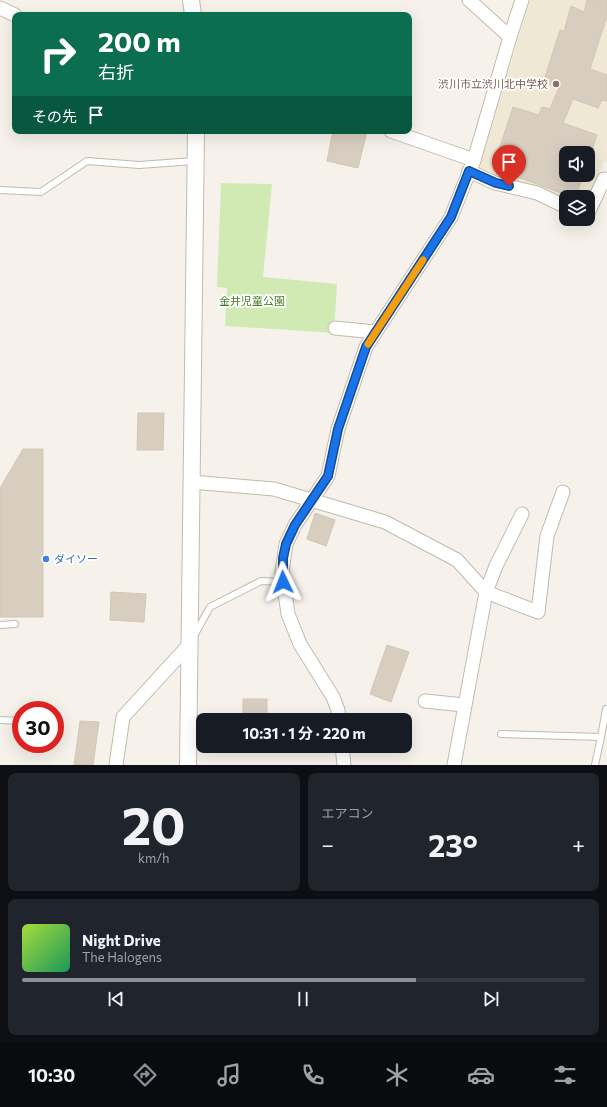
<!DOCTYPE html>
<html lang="ja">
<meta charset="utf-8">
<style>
:root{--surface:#171b24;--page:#20242c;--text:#f1f3f6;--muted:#9ea1a6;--line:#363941;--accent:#8c9099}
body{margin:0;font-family:Commissioner,"Noto Sans JP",sans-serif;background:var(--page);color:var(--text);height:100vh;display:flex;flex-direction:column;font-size:15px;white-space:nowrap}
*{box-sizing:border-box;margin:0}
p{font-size:13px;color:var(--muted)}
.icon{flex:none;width:22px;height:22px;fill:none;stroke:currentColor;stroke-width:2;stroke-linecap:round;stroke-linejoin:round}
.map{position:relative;height:765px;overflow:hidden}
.side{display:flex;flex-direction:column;gap:8px;padding:8px;background:#0d0f14;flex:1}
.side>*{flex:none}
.hud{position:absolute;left:12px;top:12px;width:400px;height:122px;border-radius:8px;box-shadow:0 4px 16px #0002;background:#0b6e4f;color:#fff;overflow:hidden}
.controls{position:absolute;left:559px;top:146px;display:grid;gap:8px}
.controls a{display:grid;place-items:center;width:36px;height:36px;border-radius:8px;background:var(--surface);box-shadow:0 4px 16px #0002;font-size:20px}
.speed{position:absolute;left:12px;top:701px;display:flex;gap:8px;font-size:20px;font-weight:700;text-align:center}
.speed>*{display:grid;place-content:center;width:52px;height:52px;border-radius:50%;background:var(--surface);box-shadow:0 4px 16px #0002;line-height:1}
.speed .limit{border:6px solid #d22;background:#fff;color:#111}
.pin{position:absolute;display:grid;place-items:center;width:34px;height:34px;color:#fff;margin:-41px -17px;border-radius:50% 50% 50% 0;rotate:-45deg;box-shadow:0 0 4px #0007}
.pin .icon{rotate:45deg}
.me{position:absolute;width:44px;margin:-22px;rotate:358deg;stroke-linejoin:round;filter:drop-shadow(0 0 3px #0008)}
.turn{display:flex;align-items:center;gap:14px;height:84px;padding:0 20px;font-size:18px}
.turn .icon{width:52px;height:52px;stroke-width:2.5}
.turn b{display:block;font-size:28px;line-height:34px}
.then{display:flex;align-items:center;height:38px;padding:0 20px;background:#0003;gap:8px;font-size:15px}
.big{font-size:30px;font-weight:700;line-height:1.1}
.side .tile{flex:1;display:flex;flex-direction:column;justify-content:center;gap:6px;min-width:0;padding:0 14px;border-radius:8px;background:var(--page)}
.side .dial{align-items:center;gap:0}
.dial b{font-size:52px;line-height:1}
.song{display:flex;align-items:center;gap:12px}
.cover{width:48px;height:48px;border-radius:6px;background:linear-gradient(135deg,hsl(80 70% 55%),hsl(150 70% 35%))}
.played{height:4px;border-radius:2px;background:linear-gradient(90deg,var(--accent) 70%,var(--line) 70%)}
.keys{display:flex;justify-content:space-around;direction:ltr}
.heat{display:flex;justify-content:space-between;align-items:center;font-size:22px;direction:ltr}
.side .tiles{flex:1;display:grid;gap:8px;grid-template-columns:1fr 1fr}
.tile:last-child{grid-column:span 2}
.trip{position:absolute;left:196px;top:713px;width:216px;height:40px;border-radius:8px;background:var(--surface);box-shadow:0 4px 16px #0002;font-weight:700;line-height:40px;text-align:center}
.tabs{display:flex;height:64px;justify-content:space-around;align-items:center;background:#090b0e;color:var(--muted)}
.tabs .icon{width:28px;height:28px}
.tabs .selected{color:var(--accent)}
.tabs b{font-size:18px;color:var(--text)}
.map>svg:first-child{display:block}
.education{fill:#efe8d5;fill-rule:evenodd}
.green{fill:#d1eab4}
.building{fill:#d8cec0;stroke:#d3c6b3}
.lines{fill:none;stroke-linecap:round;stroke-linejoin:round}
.service-casing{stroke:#c2baad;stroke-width:8}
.minor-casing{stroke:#c2baad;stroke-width:15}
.tertiary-casing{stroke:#c2baad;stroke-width:18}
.service{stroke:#fff;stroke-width:6}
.minor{stroke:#fff;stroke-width:13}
.tertiary{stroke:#fff;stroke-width:16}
.route-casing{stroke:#114b97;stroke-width:10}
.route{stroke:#1a73e8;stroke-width:7}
.slow{stroke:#f59e0b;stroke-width:7}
.education-dot{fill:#8d6e63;stroke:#fff;stroke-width:1.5}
.shop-dot{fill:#3f7fe0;stroke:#fff;stroke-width:1.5}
.labels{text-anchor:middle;stroke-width:3.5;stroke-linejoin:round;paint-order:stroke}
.education-label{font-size:11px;fill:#785e54;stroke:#fff;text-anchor:end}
.park-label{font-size:11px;fill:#497e29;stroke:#fff}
.shop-label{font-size:11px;fill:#366cbe;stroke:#fff;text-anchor:start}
</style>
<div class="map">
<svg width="607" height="765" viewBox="0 0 607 765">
<rect width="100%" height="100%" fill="#f6f2eb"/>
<!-- education -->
<path class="education" d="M 530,0 L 607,0 L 607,162 L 604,161 L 588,205 L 588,197 L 566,198 L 479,169 ZM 566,153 L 588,153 L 588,175 L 566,175 Z"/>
<!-- green -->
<polygon class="green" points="221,183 272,184 263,277 337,284 334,333 225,326 227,288 217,287"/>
<!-- building -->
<g class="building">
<polygon points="587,0 607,0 607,16 590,69 607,75 607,101 602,100 598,108 573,99 563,123 597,135 588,162 588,153 566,153 566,175 583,175 576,197 572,197 493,168 513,107 539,115 542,107 550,109 559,87 543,83 560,30 564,31 571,6 584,12"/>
<polygon points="333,131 367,131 358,168 327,161"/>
<polygon points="138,413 164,413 163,450 137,450"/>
<polygon points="23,449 43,449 43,617 0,617 0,488"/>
<polygon points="315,513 335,520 326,546 307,539"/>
<polygon points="111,592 146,594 144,622 110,620"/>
<polygon points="387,645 409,652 391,702 370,694"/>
<rect x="243" y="699" width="24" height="21"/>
<polygon points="80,721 99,722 93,765 74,765"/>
</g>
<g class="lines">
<defs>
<g id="service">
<polyline points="0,190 41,192 87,161 139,165 194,161"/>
<polyline points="0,625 15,624"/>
<polyline points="194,636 210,607 261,581 283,582"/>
<polyline points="0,720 21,721"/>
<polyline points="501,734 601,737 606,709"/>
<polyline points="595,765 601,737"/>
</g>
<g id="minor">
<polyline points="469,0 510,37"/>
<polyline points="0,8 15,15"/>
<polyline points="391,131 474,160"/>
<polyline points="469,171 495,183 537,193 566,207"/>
<polyline points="588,213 604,179 607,180"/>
<polyline points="335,328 375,332"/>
<polyline points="191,482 274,489 385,522 457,560 486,592 538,612 547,536 563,492"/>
<polyline points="425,701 464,705"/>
<polyline points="339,720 338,710 333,697 300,644 288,614 282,572 286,544 295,525 328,476 338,429 366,347 451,217 474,160 510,37 522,0"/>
<polyline points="342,746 344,765"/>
<polyline points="116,765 123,717 188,646"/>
<polyline points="454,765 486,592 496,566 522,514"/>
</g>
<g id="tertiary">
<polyline points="191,0 193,15"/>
<polyline points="188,765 196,131"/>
</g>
</defs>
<!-- service casing -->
<use href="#service" class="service-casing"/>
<!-- minor casing -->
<use href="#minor" class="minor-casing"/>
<!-- tertiary casing -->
<use href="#tertiary" class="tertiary-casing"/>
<!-- service -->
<use href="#service" class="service"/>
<!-- minor -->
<use href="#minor" class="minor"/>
<!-- tertiary -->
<use href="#tertiary" class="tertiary"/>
</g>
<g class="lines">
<defs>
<polyline id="route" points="283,582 283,558 286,544 295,525 328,476 338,429 366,347 451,217 469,171 496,183 509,186"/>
</defs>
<!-- route casing -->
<use href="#route" class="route-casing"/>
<!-- route -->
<use href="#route" class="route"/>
<!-- slow -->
<polyline class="slow" points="368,344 423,260"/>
</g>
<!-- markers -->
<circle class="education-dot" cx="556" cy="84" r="4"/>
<circle class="shop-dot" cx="46" cy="559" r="4"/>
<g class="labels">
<!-- education labels -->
<g class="education-label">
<text x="548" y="88">渋川市立渋川北中学校</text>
</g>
<!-- park labels -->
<g class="park-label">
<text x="252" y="305">金井児童公園</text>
</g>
<!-- shop labels -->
<g class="shop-label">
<text x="54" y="563">ダイソー</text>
</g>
</g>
</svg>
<div class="controls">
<a><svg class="icon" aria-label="sound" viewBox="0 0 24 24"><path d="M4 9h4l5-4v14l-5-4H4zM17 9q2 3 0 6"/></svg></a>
<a><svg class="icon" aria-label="layers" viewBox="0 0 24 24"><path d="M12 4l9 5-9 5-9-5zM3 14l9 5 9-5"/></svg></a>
</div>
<div class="speed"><div class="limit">30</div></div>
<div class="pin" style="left:509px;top:186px;background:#d93025"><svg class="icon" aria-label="arrive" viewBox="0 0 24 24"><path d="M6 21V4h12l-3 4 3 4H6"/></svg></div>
<svg class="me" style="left:283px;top:582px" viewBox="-20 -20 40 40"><path d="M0-17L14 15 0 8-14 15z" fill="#1a73e8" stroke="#fff" stroke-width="4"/></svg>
<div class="trip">10:31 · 1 分 · 220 m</div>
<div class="hud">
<div class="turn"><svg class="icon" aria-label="right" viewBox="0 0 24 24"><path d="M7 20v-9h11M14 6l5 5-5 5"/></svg><div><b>200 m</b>右折</div></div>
<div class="then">その先<svg class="icon" aria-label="arrive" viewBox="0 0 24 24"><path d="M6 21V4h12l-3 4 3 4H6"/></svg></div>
</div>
</div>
<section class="side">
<div class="tiles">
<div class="tile dial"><b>20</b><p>km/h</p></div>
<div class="tile"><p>エアコン</p>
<div class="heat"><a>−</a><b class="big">23°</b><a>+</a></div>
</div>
<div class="tile">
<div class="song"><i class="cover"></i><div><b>Night Drive</b><p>The Halogens</p></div></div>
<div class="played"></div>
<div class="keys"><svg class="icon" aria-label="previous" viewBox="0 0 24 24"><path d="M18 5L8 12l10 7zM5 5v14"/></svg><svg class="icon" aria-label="pause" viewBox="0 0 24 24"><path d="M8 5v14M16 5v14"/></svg><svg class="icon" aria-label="next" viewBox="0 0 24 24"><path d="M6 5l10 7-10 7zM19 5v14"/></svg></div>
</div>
</div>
</section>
<nav class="tabs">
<b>10:30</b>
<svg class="icon selected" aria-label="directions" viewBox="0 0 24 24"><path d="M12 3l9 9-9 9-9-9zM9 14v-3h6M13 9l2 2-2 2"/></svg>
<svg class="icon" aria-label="music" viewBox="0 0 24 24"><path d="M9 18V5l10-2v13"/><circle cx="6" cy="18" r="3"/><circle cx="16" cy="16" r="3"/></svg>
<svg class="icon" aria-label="phone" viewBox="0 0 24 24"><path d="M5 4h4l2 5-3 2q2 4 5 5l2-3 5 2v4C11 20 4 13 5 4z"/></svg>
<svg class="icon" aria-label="climate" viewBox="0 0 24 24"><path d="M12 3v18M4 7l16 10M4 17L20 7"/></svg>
<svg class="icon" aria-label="car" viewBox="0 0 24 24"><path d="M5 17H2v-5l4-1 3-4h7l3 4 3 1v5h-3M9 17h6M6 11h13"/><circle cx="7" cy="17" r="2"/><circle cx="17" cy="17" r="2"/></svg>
<svg class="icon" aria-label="filters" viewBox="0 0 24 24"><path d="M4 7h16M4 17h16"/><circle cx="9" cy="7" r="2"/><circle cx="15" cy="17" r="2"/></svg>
</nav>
